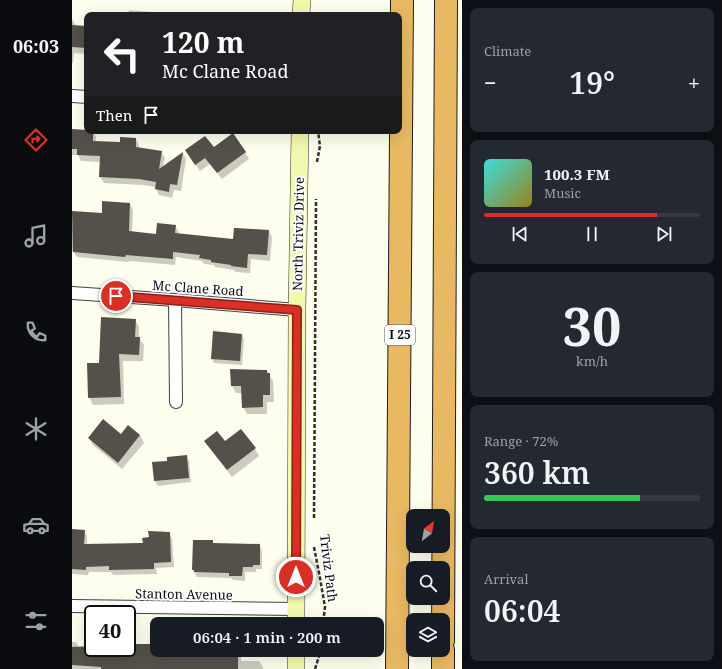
<!DOCTYPE html>
<meta charset="utf-8">
<style>
:root{--surface:#171b24;--page:#242831;--text:#f1f3f6;--muted:#9ea1a6;--line:#363941;--accent:#d93025}
body{margin:0;font-family:"Noto Serif",serif;background:var(--page);color:var(--text);height:100vh;display:flex;flex-direction:column;font-size:15px;white-space:nowrap}
*{box-sizing:border-box;margin:0}
p{font-size:13px;color:var(--muted)}
.icon{flex:none;width:22px;height:22px;fill:none;stroke:currentColor;stroke-width:2;stroke-linecap:round;stroke-linejoin:round}
.map{position:relative;flex:1;overflow:hidden}
.panel{display:flex;flex-direction:column;gap:8px;padding:8px;background:#0d0f14;width:260px}
.panel>*{flex:none}
.top-card{position:absolute;left:12px;top:12px;width:318px;height:122px;border-radius:8px;box-shadow:0 4px 16px #0002;background:#202124;color:#fff;overflow:hidden}
.needle{width:26px;rotate:31deg}
.tools{position:absolute;left:334px;top:509px;display:grid;gap:8px}
.tools a{display:grid;place-items:center;width:44px;height:44px;border-radius:8px;background:var(--surface);box-shadow:0 4px 16px #0002;font-size:20px}
.speed{position:absolute;left:12px;top:605px;display:flex;gap:8px;font-size:20px;font-weight:700;text-align:center}
.speed>*{display:grid;place-content:center;width:52px;height:52px;border-radius:50%;background:var(--surface);box-shadow:0 4px 16px #0002;line-height:1}
.speed .limit{border:2px solid #111;border-radius:6px;background:#fff;color:#111}
.pin{position:absolute;display:grid;place-items:center;width:34px;height:34px;color:#fff;margin:-17px;border:2px solid #fff;border-radius:50%;box-shadow:0 1px 4px #0007}
.me{position:absolute;width:44px;margin:-22px;rotate:0deg;stroke-linejoin:round;filter:drop-shadow(0 0 3px #0008)}
.turn{display:flex;align-items:center;gap:14px;height:84px;padding:0 12px;font-size:18px}
.turn .icon{width:52px;height:52px;stroke-width:2.5}
.turn b{display:block;font-size:28px;line-height:34px}
.then{display:flex;align-items:center;height:38px;padding:0 12px;background:#0003;gap:8px;font-size:15px}
.big{font-size:30px;font-weight:600;line-height:1.1}
.panel .card{flex:1;display:flex;flex-direction:column;justify-content:center;gap:6px;min-width:0;padding:0 14px;border-radius:8px;background:var(--page)}
.panel .dial{align-items:center;gap:0}
.dial b{font-size:52px;line-height:1}
.song{display:flex;align-items:center;gap:12px}
.cover{width:48px;height:48px;border-radius:6px;background:linear-gradient(135deg,hsl(180 70% 55%),hsl(50 70% 35%))}
.played{height:4px;border-radius:2px;background:linear-gradient(90deg,var(--accent) 80%,var(--line) 80%)}
.keys{display:flex;justify-content:space-around;direction:ltr}
.heat{display:flex;justify-content:space-between;align-items:center;font-size:22px;direction:ltr}
.charge{height:6px;border-radius:3px;background:linear-gradient(90deg,#34c759 72%,var(--line) 0)}
.trip{position:absolute;left:78px;top:617px;width:234px;height:40px;border-radius:8px;background:var(--surface);box-shadow:0 4px 16px #0002;font-weight:600;line-height:40px;text-align:center}
main{display:flex;flex:1;min-height:0}
.tab-bar{display:flex;flex-direction:column;width:72px;justify-content:space-around;align-items:center;background:#090b0e;color:var(--muted)}
.tab-bar .icon{width:28px;height:28px}
.tab-bar .active{color:var(--accent)}
.tab-bar b{font-size:18px;color:var(--text)}
.map>svg:first-child{display:block}
.shadow{fill:#0003}
.building{fill:#54504a}
.lines{fill:none;stroke-linecap:round;stroke-linejoin:round}
.street-casing{stroke:#404040;stroke-width:14}
.secondary-casing{stroke:#2f2f2f;stroke-width:18}
.highway-casing{stroke:#1e1e1e;stroke-width:24}
.path{stroke:#2f2f2f;stroke-width:2.5;stroke-dasharray:4 2;stroke-linecap:butt}
.street{stroke:#fff;stroke-width:12}
.secondary{stroke:#f2f8ae;stroke-width:17}
.highway{stroke:#e8b962;stroke-width:22}
.route-casing{stroke:#8d1f18;stroke-width:10}
.route{stroke:#d93025;stroke-width:7}
.labels{text-anchor:middle;stroke-width:4;stroke-linejoin:round;paint-order:stroke}
.shield{fill:#fff;stroke:#565656;stroke-width:1}
.shield-label{font-size:12px;font-weight:bold;fill:#0d0d0d}
.street-label{font-size:13px;fill:#0d0d0d;stroke:#fff}
</style>
<main>
<nav class="tab-bar">
<b>06:03</b>
<svg class="icon active" aria-label="directions" viewBox="0 0 24 24"><path d="M12 3l9 9-9 9-9-9zM9 14v-3h6M13 9l2 2-2 2"/></svg>
<svg class="icon" aria-label="music" viewBox="0 0 24 24"><path d="M9 18V5l10-2v13"/><circle cx="6" cy="18" r="3"/><circle cx="16" cy="16" r="3"/></svg>
<svg class="icon" aria-label="phone" viewBox="0 0 24 24"><path d="M5 4h4l2 5-3 2q2 4 5 5l2-3 5 2v4C11 20 4 13 5 4z"/></svg>
<svg class="icon" aria-label="climate" viewBox="0 0 24 24"><path d="M12 3v18M4 7l16 10M4 17L20 7"/></svg>
<svg class="icon" aria-label="car" viewBox="0 0 24 24"><path d="M5 17H2v-5l4-1 3-4h7l3 4 3 1v5h-3M9 17h6M6 11h13"/><circle cx="7" cy="17" r="2"/><circle cx="17" cy="17" r="2"/></svg>
<svg class="icon" aria-label="filters" viewBox="0 0 24 24"><path d="M4 7h16M4 17h16"/><circle cx="9" cy="7" r="2"/><circle cx="15" cy="17" r="2"/></svg>
</nav>
<div class="map">
<svg width="390" height="669" viewBox="0 0 390 669">
<rect width="100%" height="100%" fill="#fefeee"/>
<!-- shadow -->
<g class="shadow">
<polygon points="57,10 91,13 92,15 56,15"/>
<polygon points="0,19 4,26 15,27 15,54 2,53 1,63 0,63"/>
<polygon points="0,130 21,131 24,137 24,142 49,143 64,139 67,145 67,149 89,152 93,158 91,167 111,153 114,159 109,191 102,190 100,198 87,195 84,189 84,187 71,185 32,183 28,177 29,162 9,161 6,155 0,155"/>
<polygon points="141,148 173,152 177,159 150,179 138,164 128,171 119,158"/>
<polygon points="58,204 61,210 60,232 85,235 103,226 107,232 106,234 162,240 197,231 200,237 198,261 179,259 178,273 163,272 162,270 143,267 142,265 132,264 130,261 104,257 103,265 58,261 56,262 5,257 1,251 0,251 0,225"/>
<polygon points="63,320 67,327 67,338 72,345 71,361 51,361 52,404 21,405 17,397"/>
<polygon points="170,335 172,339 170,365 142,363 140,358"/>
<polygon points="195,371 201,381 202,402 195,402 195,414 175,414 171,407 170,393 164,393 160,386"/>
<polygon points="56,426 68,435 72,443 50,469 21,445 17,438 49,435"/>
<polygon points="153,442 183,449 187,456 160,477 138,448"/>
<polygon points="114,456 117,461 119,482 86,486 83,481 81,463 96,462"/>
<polygon points="0,530 12,531 15,536 15,545 72,544 97,533 100,539 102,567 84,568 85,574 41,575 39,572 17,572 16,575 1,574 0,573"/>
<polygon points="140,541 142,544 187,545 190,550 190,569 184,569 184,572 173,572 173,581 161,580 159,578 125,577 121,570"/>
<polygon points="78,641 85,641 85,650 98,650 98,651 126,653 126,650 167,650 169,654 169,661 187,661 191,667 191,669 0,669 0,642 4,642 7,648 55,648 55,645 78,645"/>
</g>
<!-- building -->
<g class="building">
<polygon points="0,25 15,26 15,48 0,47"/>
<polygon points="0,129 15,130 15,131 21,131 21,141 48,142 48,137 64,138 64,147 90,151 87,169 111,152 105,185 98,184 97,192 83,189 84,182 67,179 27,177 28,156 5,155 5,149 0,149"/>
<polygon points="161,133 174,152 145,173 133,158 123,165 113,150 133,136 142,147"/>
<polygon points="30,201 58,203 57,231 84,234 85,223 104,225 103,233 161,239 162,228 164,228 197,230 195,255 176,254 175,268 159,266 159,265 139,262 139,260 127,258 128,255 101,252 101,259 54,255 53,257 1,252 0,211 30,213"/>
<polygon points="29,317 64,319 63,337 68,337 67,355 47,354 49,397 16,398 15,363 27,363"/>
<polygon points="141,331 170,334 168,361 139,359"/>
<polygon points="158,369 195,370 195,373 198,373 198,395 191,395 191,407 170,408 169,386 159,386"/>
<polygon points="31,419 49,434 56,425 68,435 46,463 16,438"/>
<polygon points="169,429 184,448 155,470 132,441 145,431 153,441"/>
<polygon points="115,455 117,478 82,481 80,462 95,461 95,457"/>
<polygon points="0,529 13,530 12,544 71,543 70,538 77,537 76,531 98,532 99,562 82,563 82,569 37,570 37,566 14,567 14,570 0,569"/>
<polygon points="121,540 141,540 141,543 188,544 188,565 181,565 181,567 171,567 170,576 157,576 157,573 122,572 122,570 120,570"/>
<polygon points="59,644 85,644 85,650 125,652 125,650 166,650 166,669 29,669 29,667 0,665 0,647 21,646 21,648 59,648"/>
</g>
<g class="lines">
<defs>
<g id="street">
<polyline points="0,96 15,97"/>
<polyline points="0,293 103,300 225,310"/>
<polyline points="103,300 104,402"/>
<polyline points="0,606 224,609"/>
</g>
<g id="secondary">
<polyline points="229,15 230,0"/>
<polyline points="224,624 225,310 228,131"/>
<polyline points="224,669 224,650"/>
</g>
<g id="highway">
<polyline points="371,641 374,0"/>
<polyline points="325,669 330,0"/>
<polyline points="371,669 371,650"/>
</g>
</defs>
<!-- street casing -->
<use href="#street" class="street-casing"/>
<!-- secondary casing -->
<use href="#secondary" class="secondary-casing"/>
<!-- highway casing -->
<use href="#highway" class="highway-casing"/>
<!-- path -->
<g class="path">
<polyline points="245,162 248,146 246,131"/>
<polyline points="242,518 244,199"/>
<polyline points="242,547 248,578 253,607 251,624"/>
<polyline points="243,669 249,650"/>
</g>
<!-- street -->
<use href="#street" class="street"/>
<!-- secondary -->
<use href="#secondary" class="secondary"/>
<!-- highway -->
<use href="#highway" class="highway"/>
</g>
<g class="lines">
<defs>
<polyline id="route" points="44,296 225,310 224,577"/>
</defs>
<!-- route casing -->
<use href="#route" class="route-casing"/>
<!-- route -->
<use href="#route" class="route"/>
</g>
<g class="labels">
<!-- shield labels -->
<rect class="shield" x="313" y="325" width="30" height="20" rx="3"/>
<g class="shield-label">
<text x="328" y="339">I 25</text>
</g>
<!-- street labels -->
<g class="street-label">
<text transform="translate(226 234) rotate(-89)" y="5">North Triviz Drive</text>
<text transform="translate(126 288) rotate(4)" y="5">Mc Clane Road</text>
<text transform="translate(257 568) rotate(83)" y="5">Triviz Path</text>
<text transform="translate(112 594) rotate(1)" y="5">Stanton Avenue</text>
</g>
</g>
</svg>
<div class="tools">
<a><svg class="needle" viewBox="-14 -14 28 28"><path d="M0-13l5 13h-10z" fill="#e53935"/><path d="M0 13l5-13h-10z" fill="#9ea1a6"/></svg></a>
<a><svg class="icon" aria-label="search" viewBox="0 0 24 24"><circle cx="10" cy="10" r="6"/><path d="M15 15l6 6"/></svg></a>
<a><svg class="icon" aria-label="layers" viewBox="0 0 24 24"><path d="M12 4l9 5-9 5-9-5zM3 14l9 5 9-5"/></svg></a>
</div>
<div class="speed"><div class="limit">40</div></div>
<div class="pin" style="left:44px;top:296px;background:#d93025"><svg class="icon" aria-label="arrive" viewBox="0 0 24 24"><path d="M6 21V4h12l-3 4 3 4H6"/></svg></div>
<svg class="me" style="left:224px;top:577px" viewBox="-20 -20 40 40"><circle r="17" fill="#d93025" stroke="#fff" stroke-width="3"/><path d="M0-11L8 9 0 5-8 9z" fill="#fff"/></svg>
<div class="trip">06:04 · 1 min · 200 m</div>
<div class="top-card">
<div class="turn"><svg class="icon" aria-label="left" viewBox="0 0 24 24"><path d="M17 20v-9H6M10 6l-5 5 5 5"/></svg><div><b>120 m</b>Mc Clane Road</div></div>
<div class="then">Then<svg class="icon" aria-label="arrive" viewBox="0 0 24 24"><path d="M6 21V4h12l-3 4 3 4H6"/></svg></div>
</div>
</div>
<section class="panel">
<div class="card"><p>Climate</p>
<div class="heat"><a>−</a><b class="big">19°</b><a>+</a></div>
</div>
<div class="card">
<div class="song"><i class="cover"></i><div><b>100.3 FM</b><p>Music</p></div></div>
<div class="played"></div>
<div class="keys"><svg class="icon" aria-label="previous" viewBox="0 0 24 24"><path d="M18 5L8 12l10 7zM5 5v14"/></svg><svg class="icon" aria-label="pause" viewBox="0 0 24 24"><path d="M8 5v14M16 5v14"/></svg><svg class="icon" aria-label="next" viewBox="0 0 24 24"><path d="M6 5l10 7-10 7zM19 5v14"/></svg></div>
</div>
<div class="card dial"><b>30</b><p>km/h</p></div>
<div class="card"><p>Range · 72%</p><b class="big">360 km</b><div class="charge"></div></div>
<div class="card"><p>Arrival</p><b class="big">06:04</b></div>
</section>
</main>
